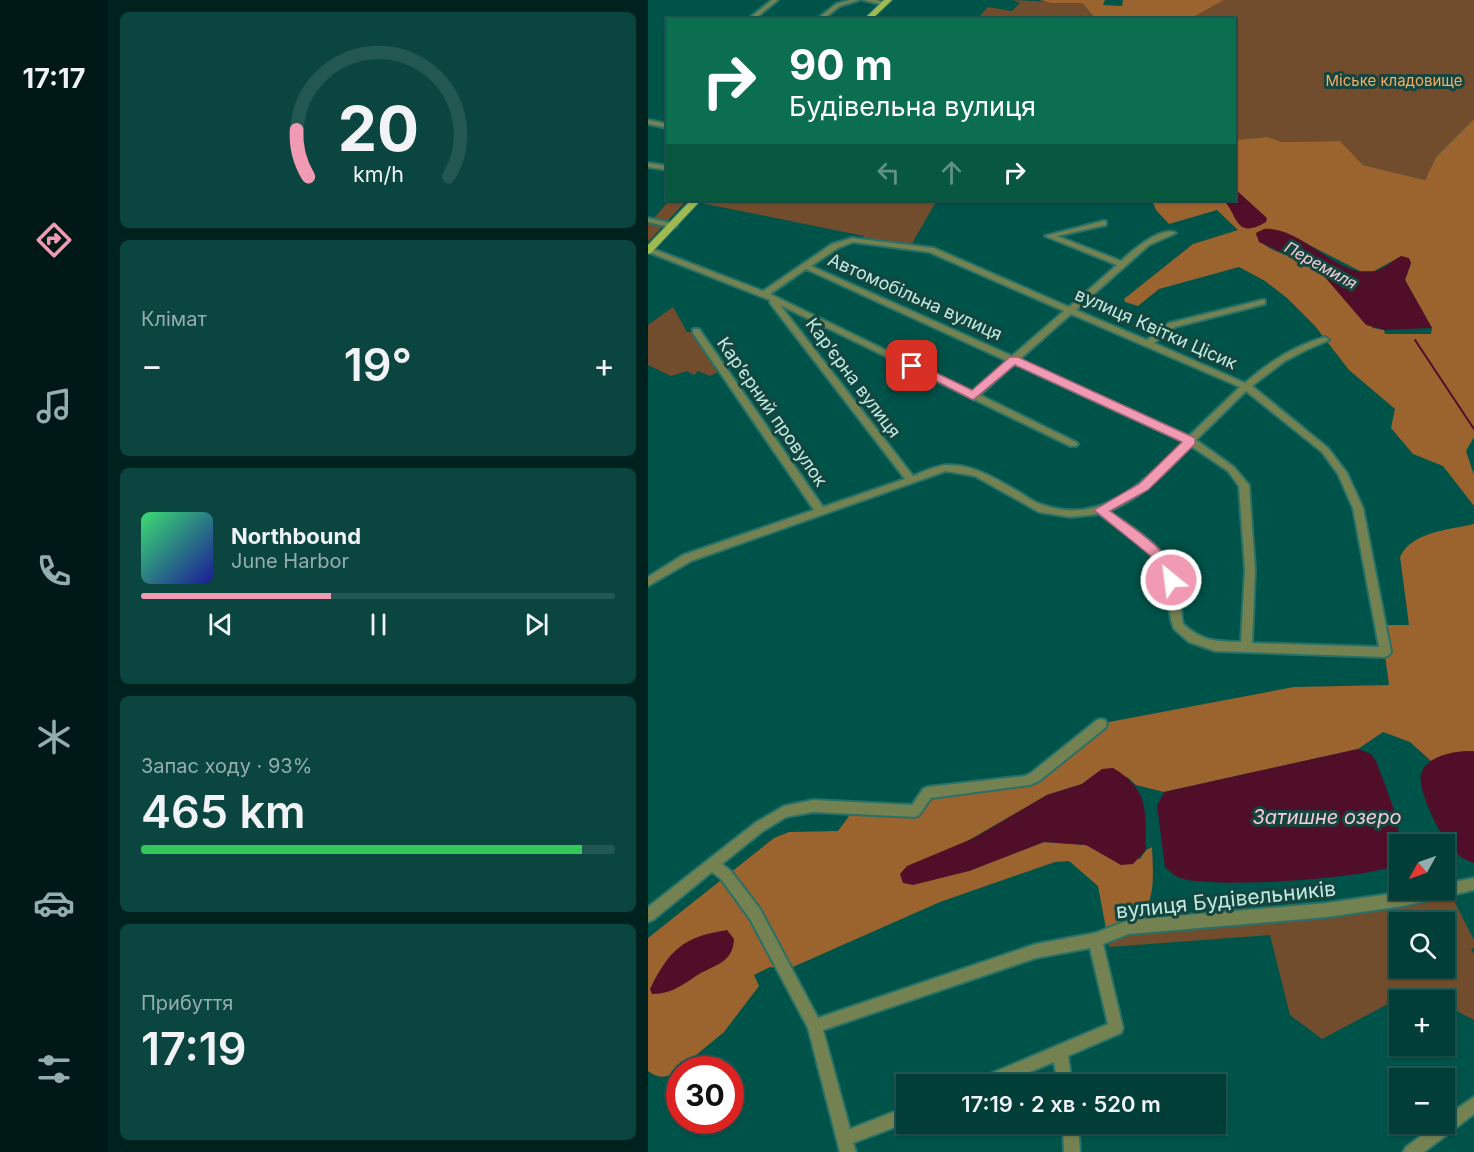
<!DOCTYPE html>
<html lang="uk">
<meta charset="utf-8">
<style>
:root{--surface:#003e37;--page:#0a453f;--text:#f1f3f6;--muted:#95aead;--line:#225752;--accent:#f19ab3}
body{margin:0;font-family:Inter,sans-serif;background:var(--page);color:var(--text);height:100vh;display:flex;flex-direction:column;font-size:22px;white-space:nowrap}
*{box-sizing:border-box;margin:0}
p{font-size:20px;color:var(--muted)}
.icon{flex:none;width:33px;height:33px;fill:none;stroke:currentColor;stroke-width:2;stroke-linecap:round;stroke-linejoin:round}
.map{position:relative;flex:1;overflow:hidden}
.drawer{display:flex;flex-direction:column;gap:12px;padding:12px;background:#00221e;width:540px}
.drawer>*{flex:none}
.banner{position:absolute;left:18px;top:18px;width:570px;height:183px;border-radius:0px;box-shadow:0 2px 4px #0004,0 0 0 2px var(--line);background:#0b6e4f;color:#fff;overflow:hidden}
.needle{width:39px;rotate:230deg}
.fabs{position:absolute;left:741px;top:834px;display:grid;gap:12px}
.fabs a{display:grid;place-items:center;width:66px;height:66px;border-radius:0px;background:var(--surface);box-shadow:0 2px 4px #0004,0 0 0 2px var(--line);font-size:30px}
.speed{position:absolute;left:18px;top:1056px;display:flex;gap:12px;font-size:30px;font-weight:700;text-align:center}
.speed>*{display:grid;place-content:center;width:78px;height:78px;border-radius:50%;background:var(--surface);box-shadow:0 2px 4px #0004,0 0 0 2px var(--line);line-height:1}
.speed .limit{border:9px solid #d22;background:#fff;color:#111}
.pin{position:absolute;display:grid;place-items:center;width:51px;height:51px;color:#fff;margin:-26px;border-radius:12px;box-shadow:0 3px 9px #0006}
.me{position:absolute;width:66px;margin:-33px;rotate:331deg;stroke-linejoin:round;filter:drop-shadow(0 0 4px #0008)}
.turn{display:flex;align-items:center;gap:21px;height:126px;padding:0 24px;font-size:27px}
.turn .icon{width:78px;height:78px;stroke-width:2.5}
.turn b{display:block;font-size:42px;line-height:51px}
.lanes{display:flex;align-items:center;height:57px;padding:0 24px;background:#0003;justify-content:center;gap:30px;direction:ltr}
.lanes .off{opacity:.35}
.big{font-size:45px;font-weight:600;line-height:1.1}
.drawer .card{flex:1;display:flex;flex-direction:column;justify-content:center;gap:9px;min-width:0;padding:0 21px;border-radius:9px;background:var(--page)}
.drawer .dial{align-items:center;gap:0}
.dial svg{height:156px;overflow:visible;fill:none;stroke:var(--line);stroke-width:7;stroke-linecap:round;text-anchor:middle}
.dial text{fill:var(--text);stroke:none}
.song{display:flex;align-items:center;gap:18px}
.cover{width:72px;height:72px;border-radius:9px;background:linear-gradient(135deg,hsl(140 70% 55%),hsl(240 70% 35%))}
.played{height:6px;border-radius:3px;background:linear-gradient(90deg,var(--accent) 40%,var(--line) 40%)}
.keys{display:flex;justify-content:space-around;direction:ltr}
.heat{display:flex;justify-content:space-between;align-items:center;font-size:33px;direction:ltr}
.charge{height:9px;border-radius:4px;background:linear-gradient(90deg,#34c759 93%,var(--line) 0)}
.trip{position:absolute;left:248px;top:1074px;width:330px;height:60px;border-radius:0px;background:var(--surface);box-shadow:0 2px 4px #0004,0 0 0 2px var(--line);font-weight:600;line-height:60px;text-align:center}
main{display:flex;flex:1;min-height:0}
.dock{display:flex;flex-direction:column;width:108px;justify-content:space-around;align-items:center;background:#001916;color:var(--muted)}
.dock .icon{width:42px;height:42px}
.dock .selected{color:var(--accent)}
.dock b{font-size:27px;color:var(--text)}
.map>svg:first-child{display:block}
.green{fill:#724d2d;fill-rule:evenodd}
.forest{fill:#9b632e;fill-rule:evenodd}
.water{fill:#510e29}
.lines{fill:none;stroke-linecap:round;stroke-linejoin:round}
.stream{stroke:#510e29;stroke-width:2}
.minor-casing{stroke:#277168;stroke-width:4}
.major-casing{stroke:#277168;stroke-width:2}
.minor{fill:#748251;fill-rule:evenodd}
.major{fill:#9fba50;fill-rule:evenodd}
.route{fill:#f19ab3;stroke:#9d6474;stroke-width:1.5}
.labels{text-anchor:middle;stroke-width:6;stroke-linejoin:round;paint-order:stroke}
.far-park-label{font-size:15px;fill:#fbab62;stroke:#14453e}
.far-water-label{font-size:16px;font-style:italic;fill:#f7cbd6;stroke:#14453e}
.street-label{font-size:18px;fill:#c1ebe2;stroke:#14453e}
.water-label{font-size:20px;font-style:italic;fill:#f7cbd6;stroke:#14453e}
.near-street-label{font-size:21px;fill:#c1ebe2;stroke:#14453e}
</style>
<main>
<nav class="dock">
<b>17:17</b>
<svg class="icon selected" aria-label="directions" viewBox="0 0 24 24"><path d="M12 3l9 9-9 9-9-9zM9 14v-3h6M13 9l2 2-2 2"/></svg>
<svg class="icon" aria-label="music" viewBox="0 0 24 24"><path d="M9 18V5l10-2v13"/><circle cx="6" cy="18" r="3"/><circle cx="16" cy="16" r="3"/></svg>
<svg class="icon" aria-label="phone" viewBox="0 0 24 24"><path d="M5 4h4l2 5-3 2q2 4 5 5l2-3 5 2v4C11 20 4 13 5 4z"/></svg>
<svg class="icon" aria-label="climate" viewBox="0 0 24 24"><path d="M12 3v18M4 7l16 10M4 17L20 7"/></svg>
<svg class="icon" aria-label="car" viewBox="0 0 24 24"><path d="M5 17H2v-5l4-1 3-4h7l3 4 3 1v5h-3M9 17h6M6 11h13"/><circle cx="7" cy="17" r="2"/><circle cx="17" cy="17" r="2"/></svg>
<svg class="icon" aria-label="filters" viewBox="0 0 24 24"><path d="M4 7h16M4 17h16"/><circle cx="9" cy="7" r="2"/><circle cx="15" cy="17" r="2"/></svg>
</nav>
<section class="drawer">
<div class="card dial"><svg viewBox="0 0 100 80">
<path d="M14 69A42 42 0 1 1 86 69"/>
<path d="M14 69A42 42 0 0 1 8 45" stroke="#f19ab3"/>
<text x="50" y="56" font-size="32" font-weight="700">20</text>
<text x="50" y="72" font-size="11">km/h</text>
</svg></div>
<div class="card"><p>Клімат</p>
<div class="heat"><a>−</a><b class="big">19°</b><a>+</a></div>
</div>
<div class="card">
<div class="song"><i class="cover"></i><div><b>Northbound</b><p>June Harbor</p></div></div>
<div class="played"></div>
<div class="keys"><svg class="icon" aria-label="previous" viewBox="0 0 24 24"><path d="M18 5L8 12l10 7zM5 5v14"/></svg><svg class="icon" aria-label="pause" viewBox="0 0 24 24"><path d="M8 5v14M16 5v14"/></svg><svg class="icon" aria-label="next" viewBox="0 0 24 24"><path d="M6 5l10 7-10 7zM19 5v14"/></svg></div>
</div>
<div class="card"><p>Запас ходу · 93%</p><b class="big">465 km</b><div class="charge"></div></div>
<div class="card"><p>Прибуття</p><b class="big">17:19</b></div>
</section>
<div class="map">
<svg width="826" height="1152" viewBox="0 0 826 1152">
<rect width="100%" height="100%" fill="#005349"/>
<!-- green -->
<g class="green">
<polygon points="365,0 434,3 448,19 328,20 340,7 364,11 372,3"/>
<polygon points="576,0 826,0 826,119 788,157 777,180 715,165 692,141 634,142 619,137 587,140 586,20 540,20"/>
<polygon points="22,200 39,200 0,242 0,220 4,220"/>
<polygon points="56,200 293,200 289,200 262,247 214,239 216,236 53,203"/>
<polygon points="25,307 39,332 45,332 72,371 62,376 50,371 46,375 39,371 23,376 0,365 0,325"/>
<path d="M 800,889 L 826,940 L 826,948 L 823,949 L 826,954 L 826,1020 L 797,1005 L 796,1000 L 787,1000 L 766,990 L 674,1039 L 642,1015 L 622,935 L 461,947 L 459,934 L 721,904 ZM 752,922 L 796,922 L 796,968 L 752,968 Z"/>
</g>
<!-- forest -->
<g class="forest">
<polygon points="392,0 457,0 455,5 474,6 475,0 576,0 540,20 448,19 434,3 403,3"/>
<path d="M 826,119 L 826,437 L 818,451 L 826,475 L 826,506 L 795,466 L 765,454 L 743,428 L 747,409 L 701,370 L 667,326 L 639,298 L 617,281 L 591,267 L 511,289 L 490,306 L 477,302 L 476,299 L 545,244 L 590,230 L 569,210 L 521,224 L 508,210 L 504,200 L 586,200 L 587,140 L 619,137 L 634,142 L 692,141 L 715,165 L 777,180 L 788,157 ZM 611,231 L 636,232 L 712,271 L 726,271 L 750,258 L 763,263 L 757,280 L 784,328 L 783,334 L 737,334 L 736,330 L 725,328 C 707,308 688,279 664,265 C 646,255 619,254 608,235 Z"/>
<path d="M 826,524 L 826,751 L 809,752 L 783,761 L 762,742 L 735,732 L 710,749 L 516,792 L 488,785 L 479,777 L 450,772 L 434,784 L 399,795 L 309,847 L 321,871 L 396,842 L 438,845 L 492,859 L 498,850 L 504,847 C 506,892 509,919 459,934 L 450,886 L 421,861 L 407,862 L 292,902 L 138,970 L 122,967 L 106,975 L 111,986 L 76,1032 L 25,1074 C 15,1078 9,1078 0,1071 L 0,938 L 126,838 L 141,832 L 190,831 L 207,808 L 267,811 L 279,793 L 378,781 L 453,724 L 461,722 L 646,687 L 741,685 L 733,625 L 761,625 L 752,557 C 764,531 802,530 826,524 Z"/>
</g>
<!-- water -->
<g class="water">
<path d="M 587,189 L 619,218 L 618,222 C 586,241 590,213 575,200 L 586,200 Z"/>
<path d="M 616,229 C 653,226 689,277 724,272 C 735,270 744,261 753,256 L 761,258 L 763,263 L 757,280 L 784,328 L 736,330 L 718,325 L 670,269 L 611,242 L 608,233 Z"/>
<path d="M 710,749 L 723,754 L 728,761 C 737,786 765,847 745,866 C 713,879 565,889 532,878 C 526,876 522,871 517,867 L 509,806 L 516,792 Z"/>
<path d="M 826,751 L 826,863 C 818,860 812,857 806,851 C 794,840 769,791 773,774 C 778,755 809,750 826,751 Z"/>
<path d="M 465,768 C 502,790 497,810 498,850 L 485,864 L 473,865 L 438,845 L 396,842 L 321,871 L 265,885 L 255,883 L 252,874 L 259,866 L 326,838 L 399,795 L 434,784 L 454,769 Z"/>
<path d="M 79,930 L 86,939 C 85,964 65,965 48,976 C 33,986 23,994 4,994 L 2,989 C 22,949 35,937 79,930 Z"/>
</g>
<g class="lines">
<!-- stream -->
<polyline class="stream" points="767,340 826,429"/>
<defs>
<g id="minor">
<polygon points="124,0 130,0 105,20 99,20"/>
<polygon points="202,0 211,0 192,6 174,20 168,20 188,4"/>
<polygon points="215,0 228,0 239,3 236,5"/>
<polygon points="0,120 20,124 20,128 0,124"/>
<polygon points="0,163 20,166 20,170 0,167"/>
<polygon points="0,218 28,224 29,226 25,228 0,222"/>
<path d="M 455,221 L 458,221 L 458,225 L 409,236 L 473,261 C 484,251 513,225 528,233 L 501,245 L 428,310 L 499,340 L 521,323 L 614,300 L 617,300 L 617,304 L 527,327 L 506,343 L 597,383 C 621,362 646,346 677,337 L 681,340 L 658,350 L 637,361 L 604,386 L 680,448 L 699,473 L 715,508 L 743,652 L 741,655 L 737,657 L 567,651 L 541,642 L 526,629 L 523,620 L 518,581 L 513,568 L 507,559 L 489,542 L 451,514 L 422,517 L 391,512 L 327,476 L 298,471 L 43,561 L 0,586 L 0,577 L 35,555 L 166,510 L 45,333 L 45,329 L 51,329 L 175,507 L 257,479 L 122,303 L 122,300 L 0,252 L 0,247 L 115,291 L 184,244 L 204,238 L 286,248 L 421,307 L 469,265 L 397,236 ZM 205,242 L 281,252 L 416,311 L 364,356 L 163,266 L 190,248 ZM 158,269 L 359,361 L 324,392 L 122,294 ZM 132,305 L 422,446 L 428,446 L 430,444 L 428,442 L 332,395 L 366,364 L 536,442 C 497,480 456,526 395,505 C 387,503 379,497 371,492 C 348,479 327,465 300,465 C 289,465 275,472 265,476 ZM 423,314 L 592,387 L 541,436 L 371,360 ZM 598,391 L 674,452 L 690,474 L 705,508 L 731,647 L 604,643 L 607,570 L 601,485 L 586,467 L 548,440 ZM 543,446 L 580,471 L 591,486 L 597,570 L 593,642 C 566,641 556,642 535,624 C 532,608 533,592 528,577 C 518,546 485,529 461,511 C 494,498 519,471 543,446 Z"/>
<polygon points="453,719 457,720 459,724 457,728 391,781 382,785 283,798 271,815 267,817 165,812 138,817 115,831 74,864 83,871 112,909 170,1018 388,944 447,933 481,920 679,903 769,890 796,890 796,884 826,878 826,890 755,906 679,917 481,934 455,944 475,1028 473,1033 420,1056 424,1084 410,1084 406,1062 352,1084 328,1084 330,1079 460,1024 442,948 388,958 175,1030 202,1129 258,1107 258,1123 205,1143 208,1152 192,1152 160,1028 102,919 73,879 64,872 5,920 0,922 0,907 107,823 136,806 165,800 264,805 275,789 279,787 377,776 383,773 449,720"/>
<polygon points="826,1097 826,1114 776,1152 755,1152 758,1147 789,1124 796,1124 796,1118"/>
<polygon points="415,1124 430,1124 432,1152 416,1152"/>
</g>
<g id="major">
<polygon points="236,0 244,0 223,20 215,20"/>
<polygon points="43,200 53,200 3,253 0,254 0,245"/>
</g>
</defs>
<!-- minor casing -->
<use href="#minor" class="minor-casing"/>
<!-- major casing -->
<use href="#major" class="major-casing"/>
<!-- minor -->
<use href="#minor" class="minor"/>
<!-- major -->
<use href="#major" class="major"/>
</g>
<!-- route -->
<path class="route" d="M 362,357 L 370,357 L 547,438 L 547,444 L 500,490 L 462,511 C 488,530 520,548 530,580 L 528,584 L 518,584 L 513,571 L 504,557 L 446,510 L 491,484 L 534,442 L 367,365 L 325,400 L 259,366 L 268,363 L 324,390 Z"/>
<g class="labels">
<!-- far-park labels -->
<g class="far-park-label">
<text x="746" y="86">Міське кладовище</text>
</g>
<!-- far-water labels -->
<g class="far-water-label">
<text transform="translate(673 265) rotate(29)" y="6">Перемиля</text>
</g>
<!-- street labels -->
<g class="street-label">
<text transform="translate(267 297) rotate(24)" y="6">Автомобільна вулиця</text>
<text transform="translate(508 329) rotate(24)" y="6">вулиця Квітки Цісик</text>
<text transform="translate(205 378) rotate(53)" y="6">Карʼєрна вулиця</text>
<text transform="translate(124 412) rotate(55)" y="6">Карʼєрний провулок</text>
</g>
<!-- water labels -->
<g class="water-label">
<text x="679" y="824">Затишне озеро</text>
</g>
<!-- near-street labels -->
<g class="near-street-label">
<text transform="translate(578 900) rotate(-6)" y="7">вулиця Будівельників</text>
</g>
</g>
</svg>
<div class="fabs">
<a><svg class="needle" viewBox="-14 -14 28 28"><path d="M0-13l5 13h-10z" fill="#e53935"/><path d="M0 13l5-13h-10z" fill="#95aead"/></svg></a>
<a><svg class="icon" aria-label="search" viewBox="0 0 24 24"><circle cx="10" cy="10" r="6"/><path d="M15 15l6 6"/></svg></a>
<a>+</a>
<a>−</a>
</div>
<div class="speed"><div class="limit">30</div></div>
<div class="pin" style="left:264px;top:366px;background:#d93025"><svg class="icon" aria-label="arrive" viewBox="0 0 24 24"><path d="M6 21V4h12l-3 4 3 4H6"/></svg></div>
<svg class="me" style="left:523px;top:580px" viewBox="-20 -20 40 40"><circle r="17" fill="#f19ab3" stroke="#fff" stroke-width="3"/><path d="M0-11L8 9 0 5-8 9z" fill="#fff"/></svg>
<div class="trip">17:19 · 2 хв · 520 m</div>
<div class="banner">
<div class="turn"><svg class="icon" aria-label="right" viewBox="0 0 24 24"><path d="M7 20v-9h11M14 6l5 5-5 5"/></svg><div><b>90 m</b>Будівельна вулиця</div></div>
<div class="lanes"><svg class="icon off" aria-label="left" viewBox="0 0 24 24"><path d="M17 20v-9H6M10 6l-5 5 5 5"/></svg><svg class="icon off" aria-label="ahead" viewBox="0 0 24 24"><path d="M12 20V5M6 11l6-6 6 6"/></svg><svg class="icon" aria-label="right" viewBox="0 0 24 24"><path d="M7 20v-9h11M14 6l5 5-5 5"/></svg></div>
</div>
</div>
</main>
